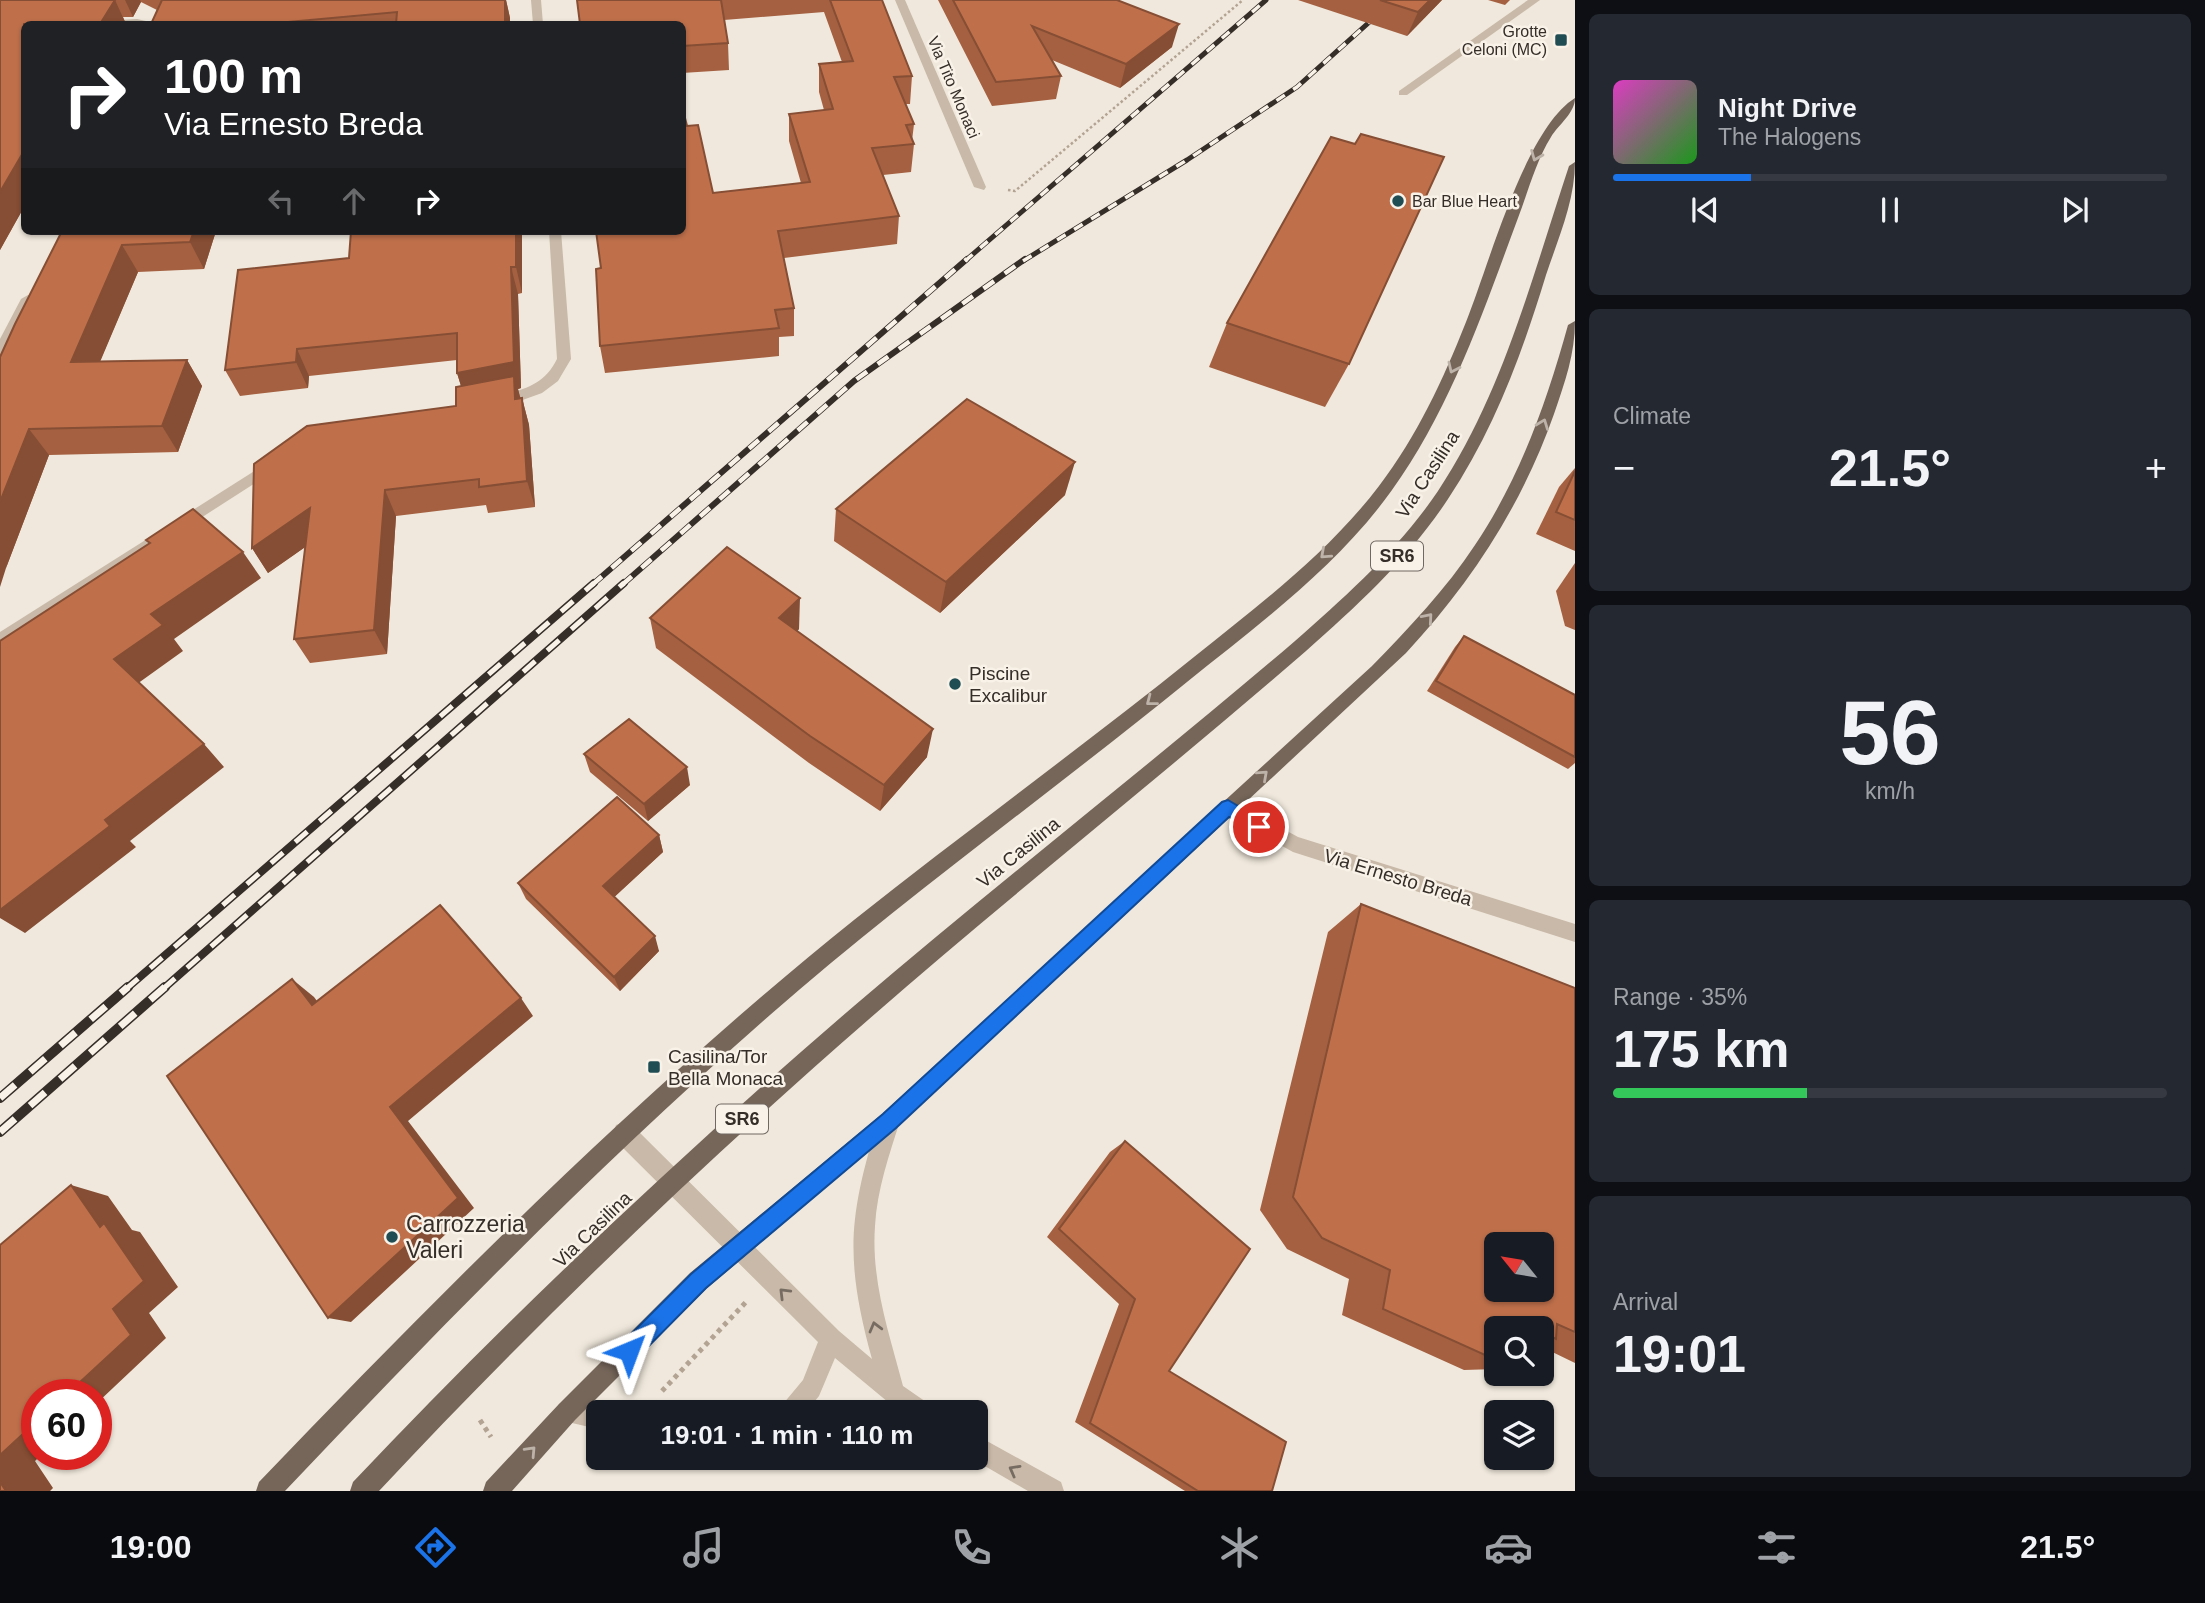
<!DOCTYPE html>
<meta charset="utf-8">
<style>
:root{--surface:#171b24;--page:#242831;--text:#f1f3f6;--muted:#9ea1a6;--line:#363941;--accent:#1a73e8}
body{margin:0;font-family:Arial,sans-serif;background:var(--page);color:var(--text);height:100vh;display:flex;flex-direction:column;font-size:26px;white-space:nowrap}
*{box-sizing:border-box;margin:0}
p{font-size:23px;color:var(--muted)}
.icon{flex:none;width:38px;height:38px;fill:none;stroke:currentColor;stroke-width:2;stroke-linecap:round;stroke-linejoin:round}
.map{position:relative;flex:1;overflow:hidden}
.details{display:flex;flex-direction:column;gap:14px;padding:14px;background:#0d0f14;width:630px}
.details>*{flex:none}
.top-card{position:absolute;left:21px;top:21px;width:665px;height:214px;border-radius:10px;box-shadow:0 2px 5px #0004;background:#202124;color:#fff;overflow:hidden}
.needle{width:46px;rotate:300deg}
.fabs{position:absolute;left:1484px;top:1232px;display:grid;gap:14px}
.fabs a{display:grid;place-items:center;width:70px;height:70px;border-radius:10px;background:var(--surface);box-shadow:0 2px 5px #0004;font-size:35px}
.speed{position:absolute;left:21px;top:1379px;display:flex;gap:14px;font-size:35px;font-weight:700;text-align:center}
.speed>*{display:grid;place-content:center;width:91px;height:91px;border-radius:50%;background:var(--surface);box-shadow:0 2px 5px #0004;line-height:1}
.speed .limit{border:10px solid #d22;background:#fff;color:#111}
.pin{position:absolute;display:grid;place-items:center;width:60px;height:60px;color:#fff;margin:-30px;border:4px solid #fff;border-radius:50%;box-shadow:0 2px 7px #0007}
.me{position:absolute;width:77px;margin:-38px;rotate:44deg;stroke-linejoin:round;filter:drop-shadow(0 0 5px #0008)}
.turn{display:flex;align-items:center;gap:24px;height:147px;padding:0 28px;font-size:32px}
.turn .icon{width:91px;height:91px;stroke-width:2.5}
.turn b{display:block;font-size:49px;line-height:60px}
.lanes{display:flex;align-items:center;height:66px;padding:0 28px;background:#0003;justify-content:center;gap:35px;direction:ltr}
.lanes .off{opacity:.35}
.big{font-size:52px;font-weight:600;line-height:1.1}
.details .card{flex:1;display:flex;flex-direction:column;justify-content:center;gap:10px;min-width:0;padding:0 24px;border-radius:10px;background:var(--page)}
.details .dial{align-items:center;gap:0}
.dial b{font-size:91px;line-height:1}
.song{display:flex;align-items:center;gap:21px}
.cover{width:84px;height:84px;border-radius:10px;background:linear-gradient(135deg,hsl(310 70% 55%),hsl(120 70% 35%))}
.played{height:7px;border-radius:4px;background:linear-gradient(90deg,var(--accent) 25%,var(--line) 25%)}
.keys{display:flex;justify-content:space-around;direction:ltr}
.heat{display:flex;justify-content:space-between;align-items:center;font-size:38px;direction:ltr}
.charge{height:10px;border-radius:5px;background:linear-gradient(90deg,#34c759 35%,var(--line) 0)}
.trip{position:absolute;left:586px;top:1400px;width:402px;height:70px;border-radius:10px;background:var(--surface);box-shadow:0 2px 5px #0004;font-weight:600;line-height:70px;text-align:center}
.menu{display:flex;height:112px;justify-content:space-around;align-items:center;background:#090b0e;color:var(--muted)}
.menu .icon{width:49px;height:49px}
.menu .selected{color:var(--accent)}
.menu b{font-size:32px;color:var(--text)}
main{display:flex;flex:1;min-height:0}
.map>svg:first-child{display:block}
.lines{fill:none;stroke-linecap:round;stroke-linejoin:round}
.path-far1{stroke:#b3a393;stroke-width:2.5;stroke-dasharray:2.5 2.5;stroke-linecap:butt}
.path{stroke:#b3a393;stroke-width:5;stroke-dasharray:4.5 4.5;stroke-linecap:butt}
.minor{fill:#c8b9a8;fill-rule:evenodd}
.major{fill:#76665a;fill-rule:evenodd}
.rail-far3-casing{stroke:#352d28;stroke-width:5}
.rail-far2-casing{stroke:#352d28;stroke-width:6}
.rail-far1-casing{stroke:#352d28;stroke-width:8}
.rail-casing{stroke:#352d28;stroke-width:10}
.rail-far3{stroke:#f8f2e8;stroke-width:3.5;stroke-dasharray:10;stroke-linecap:butt}
.rail-far2{stroke:#f8f2e8;stroke-width:4.5;stroke-dasharray:13;stroke-linecap:butt}
.rail-far1{stroke:#f8f2e8;stroke-width:5;stroke-dasharray:16;stroke-linecap:butt}
.rail{stroke:#f8f2e8;stroke-width:7;stroke-dasharray:20;stroke-linecap:butt}
.wall{fill:#a46040}
.shaded-wall{fill:#864e34}
.building{fill:#bf704b;stroke:#864e34;stroke-width:2;fill-rule:evenodd}
.oneway{stroke:#beb3a8}
.oneway2{stroke:#776c62}
.route{fill:#1a73e8;stroke:#114b97;stroke-width:2}
.poi-dot{fill:#204d54;stroke:#f8f2e8;stroke-width:2.5}
.labels{text-anchor:middle;stroke-width:5;stroke-linejoin:round;paint-order:stroke}
.far-poi-label{font-size:16px;fill:#352d28;stroke:#f8f2e8;text-anchor:end}
.far-street-label{font-size:16px;fill:#352d28;stroke:#f8f2e8}
.shield{fill:#f8f2e8;stroke:#706862;stroke-width:2}
.shield-label{font-size:18px;font-weight:bold;fill:#352d28}
.street-label{font-size:19px;fill:#352d28;stroke:#f8f2e8}
.poi-label{font-size:19px;fill:#352d28;stroke:#f8f2e8;text-anchor:start}
.near-poi-label{font-size:23px;fill:#352d28;stroke:#f8f2e8;text-anchor:start}
</style>
<main>
<div class="map">
<svg width="1575" height="1491" viewBox="0 0 1575 1491">
<rect width="100%" height="100%" fill="#f0e8dc"/>
<g class="lines">
<!-- path-far1 -->
<polyline class="path-far1" points="1008,190 1015,191 1243,0"/>
<!-- path -->
<g class="path">
<polyline points="662,1391 746,1302"/>
<polyline points="480,1420 491,1437"/>
</g>
<!-- minor -->
<g class="minor">
<polygon points="531,0 541,0 543,24 533,24"/>
<polygon points="895,0 905,0 986,187 984,190 974,187"/>
<polygon points="1528,0 1540,0 1407,95 1399,95 1399,91"/>
<polygon points="137,19 159,24 96,24 101,21"/>
<path d="M 549,231 L 561,231 L 571,359 L 558,381 L 542,393 L 517,402 L 491,404 L 491,398 C 519,390 543,388 557,359 Z"/>
<polygon points="28,295 35,299 7,352 0,357 0,339 21,299"/>
<polygon points="272,460 277,461 279,465 277,469 0,647 0,632"/>
<polygon points="1228,799 1298,837 1575,924 1575,942 1293,852 1222,813 1219,807 1222,801"/>
<path d="M 889,1110 L 896,1114 L 900,1121 C 889,1155 877,1190 875,1226 C 871,1281 889,1333 903,1386 L 929,1404 L 933,1412 L 900,1412 L 835,1358 L 819,1396 L 806,1412 L 779,1412 L 783,1404 L 803,1380 L 818,1342 L 616,1141 L 613,1133 L 616,1125 L 624,1122 L 632,1125 L 839,1331 L 872,1359 C 845,1260 848,1218 878,1121 L 882,1114 Z"/>
<polygon points="567,1400 606,1409 608,1412 598,1412 598,1429 559,1420 555,1412 559,1404"/>
<polygon points="976,1435 1061,1482 1064,1491 1028,1491 971,1458 976,1458"/>
</g>
<!-- major -->
<g class="major">
<path d="M 1575,98 C 1575,113 1559,124 1551,137 C 1536,161 1528,192 1518,218 C 1483,312 1451,408 1392,490 C 1338,566 1259,624 1187,682 C 1049,794 904,898 770,1015 C 599,1165 441,1326 285,1491 L 256,1491 L 259,1482 C 448,1285 641,1091 854,920 C 966,831 1082,747 1194,657 C 1259,605 1328,553 1379,486 C 1417,436 1443,380 1466,322 C 1489,265 1525,129 1575,98 Z"/>
<path d="M 1575,162 C 1575,201 1558,239 1546,275 C 1522,354 1494,430 1448,499 C 1410,557 1358,605 1306,651 C 1162,776 1012,894 868,1020 C 698,1168 533,1326 379,1491 L 350,1491 L 353,1482 C 511,1315 680,1155 854,1006 C 999,882 1150,765 1295,641 C 1346,596 1399,549 1438,491 C 1503,393 1532,277 1569,166 Z"/>
<path d="M 1575,321 C 1575,354 1565,382 1554,414 C 1522,505 1471,583 1406,653 L 896,1128 L 706,1289 L 575,1420 L 512,1491 L 483,1491 L 486,1482 L 559,1404 L 690,1273 L 882,1114 L 1372,666 C 1409,628 1446,589 1475,545 C 1520,478 1547,401 1568,325 Z"/>
</g>
<defs>
<g id="rail-far3">
<polyline points="965,261 1266,0"/>
<polyline points="1023,261 1187,160 1297,87 1394,0"/>
</g>
<g id="rail-far2">
<polyline points="592,585 967,259"/>
<polyline points="622,585 854,381 1025,259"/>
</g>
<g id="rail-far1">
<polyline points="126,989 594,583"/>
<polyline points="163,989 624,583"/>
</g>
<g id="rail">
<polyline points="0,1098 128,987"/>
<polyline points="0,1132 165,987"/>
</g>
</defs>
<!-- rail-far3 casing -->
<use href="#rail-far3" class="rail-far3-casing"/>
<!-- rail-far2 casing -->
<use href="#rail-far2" class="rail-far2-casing"/>
<!-- rail-far1 casing -->
<use href="#rail-far1" class="rail-far1-casing"/>
<!-- rail casing -->
<use href="#rail" class="rail-casing"/>
<!-- rail-far3 -->
<use href="#rail-far3" class="rail-far3"/>
<!-- rail-far2 -->
<use href="#rail-far2" class="rail-far2"/>
<!-- rail-far1 -->
<use href="#rail-far1" class="rail-far1"/>
<!-- rail -->
<use href="#rail" class="rail"/>
</g>
<!-- wall -->
<g class="wall">
<polygon points="0,0 506,0 510,18 510,24 151,24 157,10 141,2 133,17 123,17 126,24 24,24 24,207 0,250"/>
<polygon points="577,0 882,0 912,76 910,104 905,104 914,124 912,141 914,144 911,172 883,175 899,216 897,244 784,258 794,308 794,336 779,337 779,356 605,373 600,346 601,268 687,126 713,193 801,183 789,141 789,114 824,110 819,92 819,64 842,62 824,12 724,20 728,43 729,70 682,73 682,24"/>
<polygon points="938,0 1118,0 1172,47 1120,88 1052,60 1061,76 1056,99 992,106"/>
<polygon points="1298,0 1442,0 1407,36"/>
<polygon points="1488,0 1510,0 1505,5"/>
<polygon points="62,231 216,231 204,269 138,272 100,361 187,360 202,386 178,452 49,455 6,568"/>
<polygon points="351,231 522,231 522,293 518,294 521,388 518,389 520,398 522,398 529,425 535,507 488,513 486,505 396,516 387,654 310,663 294,639 305,547 268,573 252,548 456,406 461,386 457,373 457,360 309,376 308,388 240,396 225,370 349,258"/>
<polygon points="1227,323 1349,364 1325,407 1209,367"/>
<polygon points="1575,468 1575,551 1536,534 1559,487"/>
<polygon points="1065,495 940,613 834,541 836,509"/>
<polygon points="1575,563 1575,630 1565,626 1556,591"/>
<polygon points="650,618 799,629 797,631 927,757 880,811 809,763 656,648"/>
<polygon points="1464,636 1575,695 1575,763 1568,769 1427,691 1455,647"/>
<polygon points="584,754 690,785 648,821 590,772"/>
<polygon points="659,835 663,852 614,897 659,951 620,991 526,899 518,883"/>
<polygon points="1361,904 1575,988 1575,1363 1542,1347 1542,1328 1496,1328 1496,1369 1464,1370 1342,1315 1349,1279 1287,1249 1260,1210 1328,932"/>
<polygon points="1125,1141 1169,1371 1272,1491 1185,1491 1075,1422 1119,1304 1047,1237 1110,1152"/>
</g>
<!-- shaded-wall -->
<g class="shaded-wall">
<polygon points="115,0 126,24 100,24"/>
<polygon points="125,0 140,0 141,2 133,17"/>
<polygon points="505,0 506,0 510,18 510,24 505,24"/>
<polygon points="1430,0 1442,0 1407,36 1418,12"/>
<polygon points="1179,24 1172,47 1120,88 1126,64"/>
<polygon points="24,151 24,207 0,250 0,192"/>
<polygon points="194,231 216,231 204,269 190,242"/>
<polygon points="516,231 522,231 522,293 516,267"/>
<polygon points="122,245 138,272 89,388 71,362"/>
<polygon points="511,267 518,294 521,388 518,389 522,404 465,399 457,373"/>
<polygon points="297,349 309,376 308,388 296,362"/>
<polygon points="187,360 202,386 178,452 162,426"/>
<polygon points="522,398 529,425 535,507 527,481"/>
<polygon points="29,429 49,455 6,568 0,587 0,502"/>
<polygon points="1075,462 1065,495 940,613 946,582"/>
<polygon points="385,490 396,516 387,654 374,630"/>
<polygon points="310,508 324,534 268,573 252,548"/>
<polygon points="243,552 261,578 174,639 183,651 137,684 114,659 151,614"/>
<polygon points="800,598 799,629 780,649 779,618"/>
<polygon points="933,729 927,757 880,811 884,785"/>
<polygon points="204,744 224,767 130,841 136,847 25,933 0,918 0,910 105,820"/>
<polygon points="687,767 690,785 648,821 644,804"/>
<polygon points="659,835 663,852 609,902 603,886"/>
<polygon points="655,936 659,951 620,991 614,977"/>
<polygon points="292,979 314,997 333,1022 312,1005"/>
<polygon points="521,998 533,1016 408,1121 474,1208 351,1322 328,1318 390,1107"/>
<polygon points="71,1185 108,1196 132,1230 140,1232 178,1287 149,1313 166,1338 96,1404 96,1395 66,1395 113,1309 100,1227"/>
<polygon points="37,1421 37,1454 42,1454 35,1461 53,1488 50,1491 6,1491 0,1482 0,1455"/>
</g>
<!-- building -->
<g class="building">
<polygon points="0,0 115,0 100,24 24,24 24,151 0,192"/>
<polygon points="162,0 505,0 505,24 396,24 397,12 266,24 151,24"/>
<polygon points="577,0 721,0 728,43 682,46 682,24 580,24"/>
<polygon points="830,0 882,0 912,76 894,77 914,124 906,125 914,144 872,148 899,216 778,231 794,308 775,310 779,328 600,346 596,269 601,268 596,231 682,231 682,106 687,126 698,125 713,193 810,182 789,114 833,109 819,64 853,61"/>
<polygon points="953,0 1117,0 1179,24 1126,64 1032,26 1061,76 996,82"/>
<polygon points="1380,0 1430,0 1418,12"/>
<polygon points="1361,134 1444,157 1349,364 1227,323 1331,137 1355,144"/>
<polygon points="62,231 194,231 190,242 122,245 71,362 187,360 162,426 29,429 0,502 0,357 15,324"/>
<polygon points="351,231 516,231 516,267 511,267 514,362 457,373 457,333 297,349 296,362 225,370 238,270 349,258"/>
<polygon points="514,376 515,399 522,398 527,481 479,487 479,479 385,490 374,630 294,639 310,508 252,548 254,464 307,426 456,406 456,387"/>
<polygon points="967,399 1075,462 946,582 836,509"/>
<polygon points="1575,471 1575,520 1556,512"/>
<polygon points="193,509 243,552 151,614 163,625 114,659 204,744 105,820 110,826 0,910 0,641 150,543 146,540"/>
<polygon points="727,547 800,598 779,618 933,729 884,785 810,736 650,618"/>
<polygon points="1464,636 1575,695 1575,757 1436,681"/>
<polygon points="629,719 687,767 644,804 584,754"/>
<polygon points="617,797 659,835 603,886 655,936 614,977 518,883"/>
<path d="M 1361,904 L 1575,988 L 1575,1332 L 1557,1324 L 1556,1339 L 1542,1332 L 1542,1328 L 1535,1328 L 1522,1322 L 1521,1328 L 1496,1328 L 1496,1360 L 1383,1309 L 1390,1270 L 1322,1238 L 1293,1197 ZM 1496,1244 L 1542,1244 L 1542,1290 L 1496,1290 Z"/>
<polygon points="440,905 521,998 390,1107 458,1198 328,1318 167,1076 292,979 312,1005"/>
<polygon points="1125,1141 1250,1249 1169,1371 1286,1442 1272,1491 1198,1491 1090,1423 1135,1299 1059,1229"/>
<polygon points="71,1185 100,1227 104,1223 144,1281 113,1309 131,1335 66,1395 37,1395 37,1421 0,1455 0,1245"/>
<polygon points="0,1482 6,1491 0,1491"/>
</g>
<!-- one-way arrows -->
<defs><path id="oneway-chevron" d="M-2-3.5L2.5 0L-2 3.5" fill="none" stroke-width="1.6" stroke-linecap="round" stroke-linejoin="round" transform="scale(1.75)"/></defs>
<g class="oneway">
<use href="#oneway-chevron" transform="translate(1536 156) rotate(112)"/>
<use href="#oneway-chevron" transform="translate(1453 368) rotate(115)"/>
<use href="#oneway-chevron" transform="translate(1543 424) rotate(-69)"/>
<use href="#oneway-chevron" transform="translate(1325 554) rotate(138)"/>
<use href="#oneway-chevron" transform="translate(1428 618) rotate(-49)"/>
<use href="#oneway-chevron" transform="translate(1151 701) rotate(142)"/>
<use href="#oneway-chevron" transform="translate(1263 775) rotate(-42)"/>
<use href="#oneway-chevron" transform="translate(531 1451) rotate(-47)"/>
</g>
<g class="oneway2">
<use href="#oneway-chevron" transform="translate(784 1293) rotate(-135)"/>
<use href="#oneway-chevron" transform="translate(875 1327) rotate(-105)"/>
<use href="#oneway-chevron" transform="translate(1014 1470) rotate(-151)"/>
</g>
<!-- route -->
<polygon class="route" points="1228,800 1265,822 1268,827 1265,833 1259,835 1229,817 896,1128 706,1288 636,1359 629,1362 621,1359 618,1351 621,1344 691,1274 883,1114 1222,802"/>
<!-- markers -->
<g class="poi-dot">
<rect x="1554" y="33" width="14" height="14" rx="3.5"/>
<circle cx="1398" cy="201" r="7"/>
<circle cx="955" cy="684" r="7"/>
<rect x="647" y="1060" width="14" height="14" rx="3.5"/>
<circle cx="392" cy="1237" r="7"/>
</g>
<g class="labels">
<!-- far-poi labels -->
<g class="far-poi-label">
<text x="1547" y="37">Grotte<tspan x="1547" dy="18">Celoni (MC)</tspan></text>
<text x="1412" y="207" text-anchor="start">Bar Blue Heart</text>
</g>
<!-- far-street labels -->
<g class="far-street-label">
<text transform="translate(954 87) rotate(67)" y="6">Via Tito Monaci</text>
</g>
<!-- shield labels -->
<g class="shield">
<rect x="1371" y="541.5" width="52" height="29" rx="5"/>
<rect x="716" y="1104.5" width="52" height="29" rx="5"/>
</g>
<g class="shield-label">
<text x="1397" y="562">SR6</text>
<text x="742" y="1125">SR6</text>
</g>
<!-- street labels -->
<g class="street-label">
<text transform="translate(1427 474) rotate(-57)" y="7">Via Casilina</text>
<text transform="translate(1018 852) rotate(-39)" y="7">Via Casilina</text>
<text transform="translate(1398 877) rotate(17)" y="7">Via Ernesto Breda</text>
<text transform="translate(592 1229) rotate(-44)" y="7">Via Casilina</text>
</g>
<!-- poi labels -->
<g class="poi-label">
<text x="969" y="680">Piscine<tspan x="969" dy="22">Excalibur</tspan></text>
<text x="668" y="1063">Casilina/Tor<tspan x="668" dy="22">Bella Monaca</tspan></text>
</g>
<!-- near-poi labels -->
<g class="near-poi-label">
<text x="406" y="1232">Carrozzeria<tspan x="406" dy="26">Valeri</tspan></text>
</g>
</g>
</svg>
<div class="fabs">
<a><svg class="needle" viewBox="-14 -14 28 28"><path d="M0-13l5 13h-10z" fill="#e53935"/><path d="M0 13l5-13h-10z" fill="#9ea1a6"/></svg></a>
<a><svg class="icon" aria-label="search" viewBox="0 0 24 24"><circle cx="10" cy="10" r="6"/><path d="M15 15l6 6"/></svg></a>
<a><svg class="icon" aria-label="layers" viewBox="0 0 24 24"><path d="M12 4l9 5-9 5-9-5zM3 14l9 5 9-5"/></svg></a>
</div>
<div class="speed"><div class="limit">60</div></div>
<div class="pin" style="left:1259px;top:827px;background:#d93025"><svg class="icon" aria-label="arrive" viewBox="0 0 24 24"><path d="M6 21V4h12l-3 4 3 4H6"/></svg></div>
<svg class="me" style="left:629px;top:1351px" viewBox="-20 -20 40 40"><path d="M0-17L14 15 0 8-14 15z" fill="#1a73e8" stroke="#fff" stroke-width="4"/></svg>
<div class="trip">19:01 · 1 min · 110 m</div>
<div class="top-card">
<div class="turn"><svg class="icon" aria-label="right" viewBox="0 0 24 24"><path d="M7 20v-9h11M14 6l5 5-5 5"/></svg><div><b>100 m</b>Via Ernesto Breda</div></div>
<div class="lanes"><svg class="icon off" aria-label="left" viewBox="0 0 24 24"><path d="M17 20v-9H6M10 6l-5 5 5 5"/></svg><svg class="icon off" aria-label="ahead" viewBox="0 0 24 24"><path d="M12 20V5M6 11l6-6 6 6"/></svg><svg class="icon" aria-label="right" viewBox="0 0 24 24"><path d="M7 20v-9h11M14 6l5 5-5 5"/></svg></div>
</div>
</div>
<section class="details">
<div class="card">
<div class="song"><i class="cover"></i><div><b>Night Drive</b><p>The Halogens</p></div></div>
<div class="played"></div>
<div class="keys"><svg class="icon" aria-label="previous" viewBox="0 0 24 24"><path d="M18 5L8 12l10 7zM5 5v14"/></svg><svg class="icon" aria-label="pause" viewBox="0 0 24 24"><path d="M8 5v14M16 5v14"/></svg><svg class="icon" aria-label="next" viewBox="0 0 24 24"><path d="M6 5l10 7-10 7zM19 5v14"/></svg></div>
</div>
<div class="card"><p>Climate</p>
<div class="heat"><a>−</a><b class="big">21.5°</b><a>+</a></div>
</div>
<div class="card dial"><b>56</b><p>km/h</p></div>
<div class="card"><p>Range · 35%</p><b class="big">175 km</b><div class="charge"></div></div>
<div class="card"><p>Arrival</p><b class="big">19:01</b></div>
</section>
</main>
<nav class="menu">
<b>19:00</b>
<svg class="icon selected" aria-label="directions" viewBox="0 0 24 24"><path d="M12 3l9 9-9 9-9-9zM9 14v-3h6M13 9l2 2-2 2"/></svg>
<svg class="icon" aria-label="music" viewBox="0 0 24 24"><path d="M9 18V5l10-2v13"/><circle cx="6" cy="18" r="3"/><circle cx="16" cy="16" r="3"/></svg>
<svg class="icon" aria-label="phone" viewBox="0 0 24 24"><path d="M5 4h4l2 5-3 2q2 4 5 5l2-3 5 2v4C11 20 4 13 5 4z"/></svg>
<svg class="icon" aria-label="climate" viewBox="0 0 24 24"><path d="M12 3v18M4 7l16 10M4 17L20 7"/></svg>
<svg class="icon" aria-label="car" viewBox="0 0 24 24"><path d="M5 17H2v-5l4-1 3-4h7l3 4 3 1v5h-3M9 17h6M6 11h13"/><circle cx="7" cy="17" r="2"/><circle cx="17" cy="17" r="2"/></svg>
<svg class="icon" aria-label="filters" viewBox="0 0 24 24"><path d="M4 7h16M4 17h16"/><circle cx="9" cy="7" r="2"/><circle cx="15" cy="17" r="2"/></svg>
<b>21.5°</b>
</nav>
